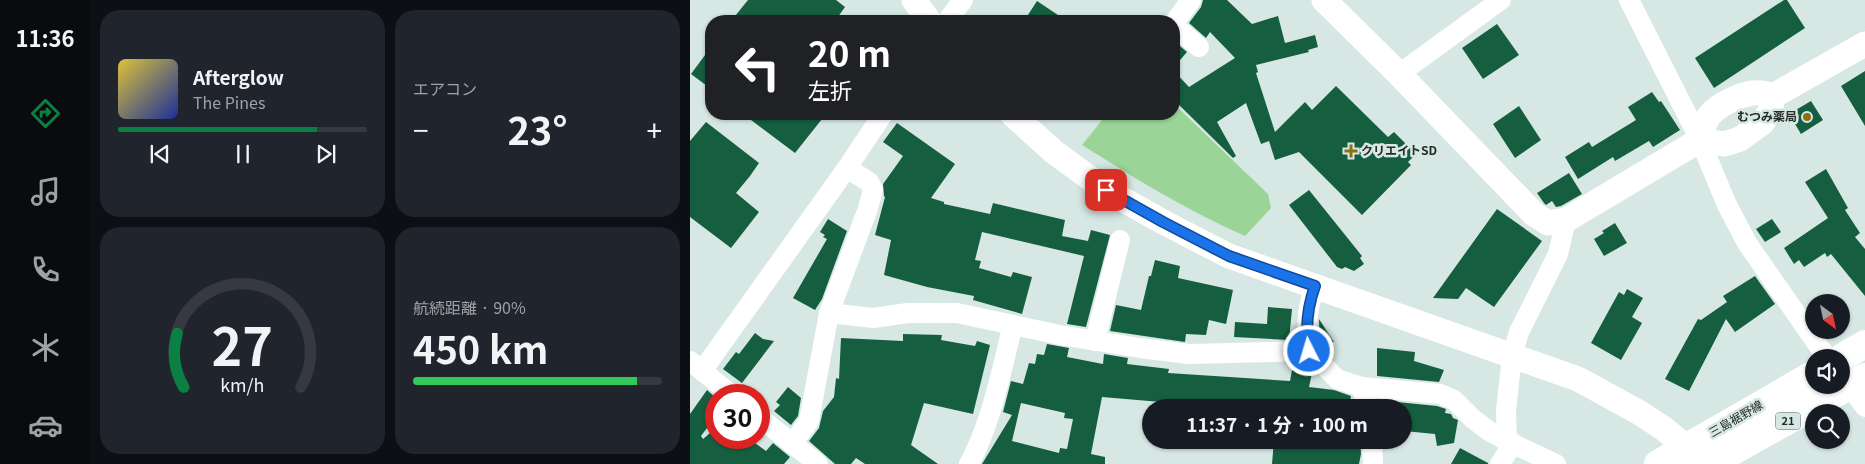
<!DOCTYPE html>
<html lang="ja">
<meta charset="utf-8">
<style>
:root{--surface:#171b24;--page:#20242c;--text:#f1f3f6;--muted:#9ea1a6;--line:#363941;--accent:#0b8043}
body{margin:0;font-family:Georgia,"Noto Sans JP",serif;background:var(--page);color:var(--text);height:100vh;display:flex;flex-direction:column;font-size:19px;white-space:nowrap}
*{box-sizing:border-box;margin:0}
p{font-size:16px;color:var(--muted)}
.icon{flex:none;width:28px;height:28px;fill:none;stroke:currentColor;stroke-width:2;stroke-linecap:round;stroke-linejoin:round}
.map{position:relative;flex:1;overflow:hidden}
.panel{display:flex;flex-direction:column;gap:10px;padding:10px;background:#0d0f14;width:600px}
.panel>*{flex:none}
.hud{position:absolute;left:15px;top:15px;width:475px;height:105px;border-radius:20px;box-shadow:0 1px 4px #0004;background:#202124;color:#fff;overflow:hidden}
.needle{width:32px;rotate:147deg}
.tools{position:absolute;left:1115px;top:294px;display:grid;gap:10px}
.tools a{display:grid;place-items:center;width:45px;height:45px;border-radius:50%;background:var(--surface);box-shadow:0 1px 4px #0004;font-size:25px}
.speed{position:absolute;left:15px;top:384px;display:flex;gap:10px;font-size:25px;font-weight:700;text-align:center}
.speed>*{display:grid;place-content:center;width:65px;height:65px;border-radius:50%;background:var(--surface);box-shadow:0 1px 4px #0004;line-height:1}
.speed .limit{border:8px solid #d22;background:#fff;color:#111}
.pin{position:absolute;display:grid;place-items:center;width:42px;height:42px;color:#fff;margin:-21px;border-radius:10px;box-shadow:0 2px 8px #0006}
.me{position:absolute;width:55px;margin:-28px;rotate:355deg;stroke-linejoin:round;filter:drop-shadow(0 0 4px #0008)}
.turn{display:flex;align-items:center;gap:18px;height:105px;padding:0 20px;font-size:22px}
.turn .icon{width:65px;height:65px;stroke-width:2.5}
.turn b{display:block;font-size:35px;line-height:42px}
.big{font-size:38px;font-weight:700;line-height:1.1}
.panel .card{flex:1;display:flex;flex-direction:column;justify-content:center;gap:8px;min-width:0;padding:0 18px;border-radius:20px;background:var(--page)}
.panel .dial{align-items:center;gap:0}
.dial svg{height:130px;overflow:visible;fill:none;stroke:var(--line);stroke-width:7;stroke-linecap:round;text-anchor:middle}
.dial text{fill:var(--text);stroke:none}
.song{display:flex;align-items:center;gap:15px}
.cover{width:60px;height:60px;border-radius:8px;background:linear-gradient(135deg,hsl(50 70% 55%),hsl(230 70% 35%))}
.played{height:5px;border-radius:2px;background:linear-gradient(90deg,var(--accent) 80%,var(--line) 80%)}
.keys{display:flex;justify-content:space-around;direction:ltr}
.heat{display:flex;justify-content:space-between;align-items:center;font-size:28px;direction:ltr}
.charge{height:8px;border-radius:4px;background:linear-gradient(90deg,#34c759 90%,var(--line) 0)}
.panel .tiles{flex:1;display:grid;gap:10px;grid-template-columns:repeat(2,1fr)}
.trip{position:absolute;left:452px;top:399px;width:270px;height:50px;border-radius:25px;background:var(--surface);box-shadow:0 1px 4px #0004;font-weight:700;line-height:50px;text-align:center}
main{display:flex;flex:1;min-height:0}
.dock{display:flex;flex-direction:column;width:90px;justify-content:space-around;align-items:center;background:#090b0e;color:var(--muted)}
.dock .icon{width:35px;height:35px}
.dock .selected{color:var(--accent)}
.dock b{font-size:22px;color:var(--text)}
.map>svg:first-child{display:block}
.green{fill:#9bd497}
.building{fill:#155f40;fill-rule:evenodd}
.lines{fill:none;stroke-linecap:round;stroke-linejoin:round}
.minor{stroke:#fff;stroke-width:20}
.tertiary{stroke:#fff;stroke-width:25}
.primary{stroke:#fff;stroke-width:28}
.route-casing{stroke:#114b97;stroke-width:12}
.route{stroke:#1a73e8;stroke-width:9}
.poi-dot{fill:#8d6e10;stroke:#d7e8e4;stroke-width:2}
.labels{text-anchor:middle;stroke-width:5;stroke-linejoin:round;paint-order:stroke}
.shield{fill:#d7e8e4;stroke:#5b6462;stroke-width:1}
.shield-label{font-size:11px;font-weight:bold;fill:#262c2a}
.poi-label{font-size:12px;font-weight:bold;fill:#262c2a;stroke:#d7e8e4;text-anchor:end}
.street-label{font-size:12px;fill:#262c2a;stroke:#d7e8e4}
</style>
<main>
<nav class="dock">
<b>11:36</b>
<svg class="icon selected" aria-label="directions" viewBox="0 0 24 24"><path d="M12 3l9 9-9 9-9-9zM9 14v-3h6M13 9l2 2-2 2"/></svg>
<svg class="icon" aria-label="music" viewBox="0 0 24 24"><path d="M9 18V5l10-2v13"/><circle cx="6" cy="18" r="3"/><circle cx="16" cy="16" r="3"/></svg>
<svg class="icon" aria-label="phone" viewBox="0 0 24 24"><path d="M5 4h4l2 5-3 2q2 4 5 5l2-3 5 2v4C11 20 4 13 5 4z"/></svg>
<svg class="icon" aria-label="climate" viewBox="0 0 24 24"><path d="M12 3v18M4 7l16 10M4 17L20 7"/></svg>
<svg class="icon" aria-label="car" viewBox="0 0 24 24"><path d="M5 17H2v-5l4-1 3-4h7l3 4 3 1v5h-3M9 17h6M6 11h13"/><circle cx="7" cy="17" r="2"/><circle cx="17" cy="17" r="2"/></svg>
</nav>
<section class="panel">
<div class="tiles">
<div class="card">
<div class="song"><i class="cover"></i><div><b>Afterglow</b><p>The Pines</p></div></div>
<div class="played"></div>
<div class="keys"><svg class="icon" aria-label="previous" viewBox="0 0 24 24"><path d="M18 5L8 12l10 7zM5 5v14"/></svg><svg class="icon" aria-label="pause" viewBox="0 0 24 24"><path d="M8 5v14M16 5v14"/></svg><svg class="icon" aria-label="next" viewBox="0 0 24 24"><path d="M6 5l10 7-10 7zM19 5v14"/></svg></div>
</div>
<div class="card"><p>エアコン</p>
<div class="heat"><a>−</a><b class="big">23°</b><a>+</a></div>
</div>
<div class="card dial"><svg viewBox="0 0 100 80">
<path d="M14 69A42 42 0 1 1 86 69"/>
<path d="M14 69A42 42 0 0 1 10 36" stroke="#0b8043"/>
<text x="50" y="56" font-size="32" font-weight="700">27</text>
<text x="50" y="72" font-size="11">km/h</text>
</svg></div>
<div class="card"><p>航続距離 · 90%</p><b class="big">450 km</b><div class="charge"></div></div>
</div>
</section>
<div class="map">
<svg width="1175" height="464" viewBox="0 0 1175 464">
<rect width="100%" height="100%" fill="#d7e8e4"/>
<!-- green -->
<path class="green" d="M 484,104 L 578,194 L 581,208 L 555,236 C 496,210 446,179 392,145 L 417,114 L 484,114 Z"/>
<!-- building -->
<g class="building">
<polygon points="58,0 146,0 155,7 145,21 41,21"/>
<polygon points="513,0 537,0 562,24 588,16 595,43 625,35 628,47 618,50 619,52 566,65 568,72 566,73 585,132 615,102 622,110 646,86 698,137 704,132 726,154 718,162 721,165 672,215 609,152 585,160 579,141 571,144 556,103 527,122 546,156 543,158 484,100 484,71 499,87 545,58 520,32 516,38 499,23 511,7"/>
<polygon points="1094,0 1097,0 1115,28 1024,88 1005,58"/>
<polygon points="347,1 377,21 334,21"/>
<polygon points="807,24 829,55 793,79 772,48"/>
<polygon points="484,41 497,52 484,67"/>
<polygon points="21,47 21,89 1,74"/>
<polygon points="1175,71 1175,126 1151,86"/>
<polygon points="962,92 969,102 971,101 990,130 963,147 959,141 925,161 923,157 888,179 875,157 899,142 902,147 946,120 938,107"/>
<polygon points="1121,101 1133,120 1111,134 1099,114"/>
<polygon points="829,106 851,140 825,158 803,124"/>
<polygon points="53,114 136,114 105,153"/>
<polygon points="16,122 69,163 60,176 46,193 69,212 41,248 0,217 0,141"/>
<polygon points="207,123 265,164 241,198 254,202 254,204 300,214 303,203 375,220 372,236 398,241 401,230 420,235 396,327 377,324 394,256 292,232 285,260 291,261 289,268 321,277 323,272 342,277 332,314 283,300 284,296 237,287 194,275 201,240 185,235 195,197 194,196 193,184 213,156 193,142"/>
<polygon points="1136,169 1158,208 1155,210 1170,233 1165,237 1175,249 1175,296 1141,254 1137,257 1135,253 1114,267 1109,260 1104,264 1094,248 1138,218 1115,182"/>
<polygon points="879,173 892,194 871,206 866,207 862,201 856,205 854,203 847,193"/>
<polygon points="619,190 672,256 670,258 674,264 664,271 655,267 652,269 647,267 599,205"/>
<polygon points="807,209 852,241 804,307 776,288 768,299 743,298"/>
<polygon points="138,219 157,231 132,299 125,310 103,298 137,239 133,237 135,235 130,232"/>
<polygon points="1082,219 1091,232 1075,242 1066,229"/>
<polygon points="925,223 937,243 914,256 904,239 914,233 912,231"/>
<polygon points="465,260 490,266 488,278 543,290 536,324 519,320 516,335 496,334 495,342 420,331 426,305 451,310 459,276 461,276"/>
<polygon points="1065,276 1085,304 1045,332 1036,319 999,391 975,379 1008,319 1011,320 1037,302 1033,296"/>
<polygon points="937,289 953,298 942,317 952,323 931,360 901,343 929,292 934,295"/>
<polygon points="578,307 602,309 599,340 544,337 545,322 577,324"/>
<polygon points="629,319 644,342 630,345"/>
<polygon points="65,333 73,339 84,341 52,383 33,369 46,352 49,354"/>
<polygon points="213,334 252,335 251,340 285,346 287,341 300,345 283,414 234,403 221,445 248,464 175,464 166,458 161,464 145,464 119,441 129,428 133,411 144,397 146,378 149,379 151,338 213,341"/>
<path d="M 357,344 L 379,348 L 377,357 L 413,364 L 414,354 L 438,358 L 437,364 L 479,369 L 478,373 L 600,381 L 602,370 L 622,373 L 619,387 L 644,390 L 661,396 L 659,408 L 603,408 L 573,401 L 573,404 L 529,399 L 528,402 L 506,400 L 506,405 L 412,397 L 401,454 L 415,457 L 415,464 L 292,464 L 322,415 L 313,412 L 321,381 L 333,384 L 339,363 L 345,364 L 347,354 L 354,355 ZM 331,403 L 375,413 L 374,418 L 383,419 L 377,449 L 370,448 L 369,453 L 322,441 Z"/>
<polygon points="687,348 725,352 724,361 754,370 749,382 687,376"/>
<polygon points="98,387 111,398 108,416 101,425 84,411 90,405 86,402"/>
<polygon points="17,390 26,398 26,416 11,436 13,439 26,428 26,438 58,438 76,451 83,443 100,457 94,464 0,464 0,414"/>
<polygon points="687,400 747,406 756,409 755,413 761,414 763,418 768,420 764,443 747,446 745,434 714,431 714,408 689,408"/>
<polygon points="584,440 670,440 671,454 669,464 582,464"/>
<polygon points="770,448 798,463 798,464 761,464"/>
</g>
<g class="lines">
<!-- minor -->
<g class="minor">
<polyline points="939,0 1010,140 1037,205 1057,243 1137,358"/>
<polyline points="257,21 273,0"/>
<polyline points="484,23 501,0"/>
<polyline points="484,26 509,47"/>
<polyline points="709,74 811,0"/>
<polyline points="139,313 183,318 218,313 267,313 370,335 450,348 499,354 619,351 647,379 659,383 672,387 750,394 764,400 783,419 799,431 817,441"/>
<polyline points="405,341 430,240"/>
<path d="M 619,351 C 615,328 617,308 625,286"/>
<polyline points="0,361 42,395"/>
<polyline points="12,371 157,168 193,114"/>
<polyline points="1160,386 1175,407"/>
<polyline points="672,387 677,408"/>
<polyline points="69,417 128,464"/>
<polyline points="682,440 683,464"/>
<polyline points="102,444 119,421 139,313 177,211 182,194 183,190 179,182 157,168"/>
<path d="M 279,464 C 302,422 311,371 323,325"/>
<polyline points="810,464 823,443"/>
<polyline points="866,464 817,441 816,411 822,356 829,332 868,254 876,220"/>
</g>
<!-- tertiary -->
<g class="tertiary">
<polyline points="224,0 239,21"/>
<polyline points="634,0 709,74 844,214 858,223 876,220 1010,140 1034,144 1050,139 1072,123 1080,111 1083,96"/>
<polyline points="322,114 364,152 416,190 473,222 539,256 888,379 950,413 973,428 1012,460"/>
<path d="M 1010,140 C 1012,134 1013,127 1016,121 C 1023,106 1054,91 1071,93 C 1075,93 1079,95 1083,96 L 1175,44"/>
</g>
<!-- primary -->
<g class="primary">
<polyline points="1151,358 1175,344"/>
<polyline points="968,464 1124,374"/>
<polyline points="1020,464 1175,377"/>
</g>
</g>
<g class="lines">
<defs>
<path id="route" d="M 416,190 L 473,222 L 539,256 L 625,286 C 617,308 615,328 619,351"/>
</defs>
<!-- route casing -->
<use href="#route" class="route-casing"/>
<!-- route -->
<use href="#route" class="route"/>
</g>
<!-- markers -->
<g class="poi-dot">
<circle cx="1117" cy="117" r="5"/>
<path d="M658.5 143.5h5v5h5v5h-5v5h-5v-5h-5v-5h5z"/>
</g>
<g class="labels">
<!-- shield labels -->
<rect class="shield" x="1085.5" y="412.5" width="25" height="17" rx="4"/>
<g class="shield-label">
<text x="1098" y="425">21</text>
</g>
<!-- poi labels -->
<g class="poi-label">
<text x="1107" y="121">むつみ薬局</text>
<text x="671" y="155" text-anchor="start">クリエイトSD</text>
</g>
<!-- street labels -->
<g class="street-label">
<text transform="translate(1046 419) rotate(-30)" y="4">三島裾野線</text>
</g>
</g>
</svg>
<div class="tools">
<a><svg class="needle" viewBox="-14 -14 28 28"><path d="M0-13l5 13h-10z" fill="#e53935"/><path d="M0 13l5-13h-10z" fill="#9ea1a6"/></svg></a>
<a><svg class="icon" aria-label="sound" viewBox="0 0 24 24"><path d="M4 9h4l5-4v14l-5-4H4zM17 9q2 3 0 6"/></svg></a>
<a><svg class="icon" aria-label="search" viewBox="0 0 24 24"><circle cx="10" cy="10" r="6"/><path d="M15 15l6 6"/></svg></a>
</div>
<div class="speed"><div class="limit">30</div></div>
<div class="pin" style="left:416px;top:190px;background:#d93025"><svg class="icon" aria-label="arrive" viewBox="0 0 24 24"><path d="M6 21V4h12l-3 4 3 4H6"/></svg></div>
<svg class="me" style="left:619px;top:351px" viewBox="-20 -20 40 40"><circle r="17" fill="#1a73e8" stroke="#fff" stroke-width="3"/><path d="M0-11L8 9 0 5-8 9z" fill="#fff"/></svg>
<div class="trip">11:37 · 1 分 · 100 m</div>
<div class="hud">
<div class="turn"><svg class="icon" aria-label="left" viewBox="0 0 24 24"><path d="M17 20v-9H6M10 6l-5 5 5 5"/></svg><div><b>20 m</b>左折</div></div>
</div>
</div>
</main>
